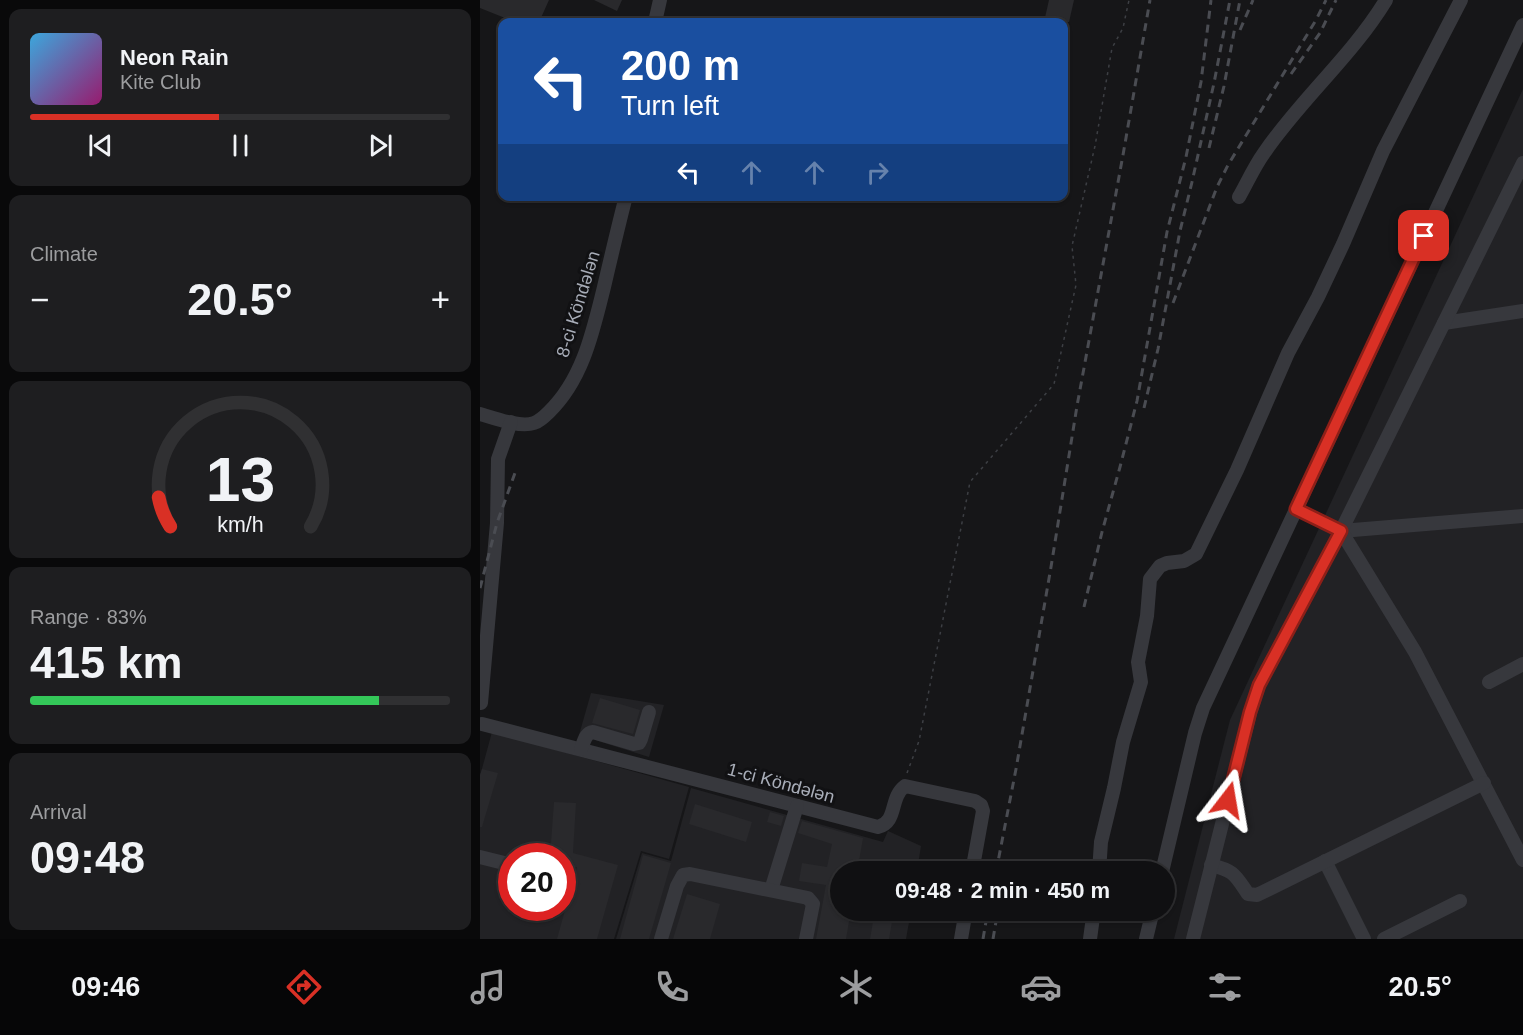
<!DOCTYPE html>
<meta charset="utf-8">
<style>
:root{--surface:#101012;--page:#1e1e20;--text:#f1f3f6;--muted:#9c9d9f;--line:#303032;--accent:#d93025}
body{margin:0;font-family:Helvetica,sans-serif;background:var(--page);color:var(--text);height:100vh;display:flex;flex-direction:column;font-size:22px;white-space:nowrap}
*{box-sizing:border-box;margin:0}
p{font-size:20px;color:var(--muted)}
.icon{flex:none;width:33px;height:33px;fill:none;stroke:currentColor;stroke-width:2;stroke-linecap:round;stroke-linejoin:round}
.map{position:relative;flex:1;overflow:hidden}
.side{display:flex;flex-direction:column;gap:9px;padding:9px;background:#09090a;width:480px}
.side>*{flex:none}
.hud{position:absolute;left:18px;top:18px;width:570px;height:183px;border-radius:12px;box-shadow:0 2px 4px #0004,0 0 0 2px var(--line);background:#1a4fa0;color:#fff;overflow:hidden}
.speed{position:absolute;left:18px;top:843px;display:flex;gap:12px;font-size:30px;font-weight:700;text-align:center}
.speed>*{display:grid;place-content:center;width:78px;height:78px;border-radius:50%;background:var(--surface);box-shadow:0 2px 4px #0004,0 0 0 2px var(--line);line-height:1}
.speed .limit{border:9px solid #d22;background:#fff;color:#111}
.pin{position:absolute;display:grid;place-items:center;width:51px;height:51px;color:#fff;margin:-26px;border-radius:12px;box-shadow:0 3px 9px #0006}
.me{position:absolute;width:66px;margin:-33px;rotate:14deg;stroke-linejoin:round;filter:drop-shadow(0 0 4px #0008)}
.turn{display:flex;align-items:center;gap:21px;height:126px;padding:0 24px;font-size:27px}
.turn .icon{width:78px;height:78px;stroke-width:2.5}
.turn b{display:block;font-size:42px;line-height:51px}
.lanes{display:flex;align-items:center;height:57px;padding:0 24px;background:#0003;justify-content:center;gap:30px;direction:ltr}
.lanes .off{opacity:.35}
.big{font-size:45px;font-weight:800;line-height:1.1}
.side .tile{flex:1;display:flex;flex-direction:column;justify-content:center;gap:9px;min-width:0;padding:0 21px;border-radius:12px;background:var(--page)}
.side .dial{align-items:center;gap:0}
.dial svg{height:156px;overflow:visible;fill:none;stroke:var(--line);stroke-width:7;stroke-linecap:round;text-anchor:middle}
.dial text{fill:var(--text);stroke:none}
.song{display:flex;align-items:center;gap:18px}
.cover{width:72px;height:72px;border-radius:9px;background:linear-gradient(135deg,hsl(200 70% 55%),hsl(320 70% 35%))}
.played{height:6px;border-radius:3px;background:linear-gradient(90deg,var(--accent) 45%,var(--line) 45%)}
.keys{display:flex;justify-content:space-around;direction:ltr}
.heat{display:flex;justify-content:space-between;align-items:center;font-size:33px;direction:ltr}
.charge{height:9px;border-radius:4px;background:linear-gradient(90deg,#34c759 83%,var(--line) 0)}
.trip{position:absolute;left:350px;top:861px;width:345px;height:60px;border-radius:30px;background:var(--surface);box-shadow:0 2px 4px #0004,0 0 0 2px var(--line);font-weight:800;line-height:60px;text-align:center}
.tabs{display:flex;height:96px;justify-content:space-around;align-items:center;background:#060607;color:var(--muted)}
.tabs .icon{width:42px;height:42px}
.tabs .current{color:var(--accent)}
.tabs b{font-size:27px;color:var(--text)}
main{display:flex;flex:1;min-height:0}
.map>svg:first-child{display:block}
.built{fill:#222225;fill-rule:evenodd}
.building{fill:#29292c}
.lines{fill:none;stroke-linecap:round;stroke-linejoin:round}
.path{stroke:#3d3f44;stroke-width:1.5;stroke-dasharray:3 4.5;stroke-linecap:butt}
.minor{stroke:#37383d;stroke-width:14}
.rail{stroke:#4a4c52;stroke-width:3;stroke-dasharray:8 6;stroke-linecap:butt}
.route-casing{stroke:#8d1f18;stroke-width:15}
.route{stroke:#d93025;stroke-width:10}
.labels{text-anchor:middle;stroke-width:6;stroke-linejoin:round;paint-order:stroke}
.street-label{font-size:18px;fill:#a8adb8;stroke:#111113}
</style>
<main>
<section class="side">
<div class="tile">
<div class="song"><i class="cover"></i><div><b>Neon Rain</b><p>Kite Club</p></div></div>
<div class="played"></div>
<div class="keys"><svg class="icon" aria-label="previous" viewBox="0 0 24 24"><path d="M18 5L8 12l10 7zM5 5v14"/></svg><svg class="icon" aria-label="pause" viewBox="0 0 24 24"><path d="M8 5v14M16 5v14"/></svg><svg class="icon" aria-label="next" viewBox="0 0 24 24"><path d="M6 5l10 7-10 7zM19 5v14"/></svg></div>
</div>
<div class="tile"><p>Climate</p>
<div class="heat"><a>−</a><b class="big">20.5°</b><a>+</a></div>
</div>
<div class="tile dial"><svg viewBox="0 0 100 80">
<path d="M14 69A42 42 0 1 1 86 69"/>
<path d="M14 69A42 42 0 0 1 8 54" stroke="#d93025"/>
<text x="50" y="56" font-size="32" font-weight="700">13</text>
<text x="50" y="72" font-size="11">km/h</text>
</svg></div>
<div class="tile"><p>Range · 83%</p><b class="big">415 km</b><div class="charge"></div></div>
<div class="tile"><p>Arrival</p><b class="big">09:48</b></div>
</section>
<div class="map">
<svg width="1043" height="939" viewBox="0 0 1043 939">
<rect width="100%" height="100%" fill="#161618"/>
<!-- built -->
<g class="built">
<polygon points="1043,89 1043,939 694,939 750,720"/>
<polygon points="111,693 184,705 169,757 99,735"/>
<path d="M 12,732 L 209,787 L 189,859 L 161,851 L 134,939 L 0,939 L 0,776 ZM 32,856 L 82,856 L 82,908 L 32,908 Z"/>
<polygon points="211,788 403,842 408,831 441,846 437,871 360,872 360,910 431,911 426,939 136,939 162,853 191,861"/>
</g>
<!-- building -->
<g class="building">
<polygon points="0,0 69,0 60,20 51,16 48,22 35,22 0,8"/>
<polygon points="114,0 142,0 137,11"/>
<polygon points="569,0 594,0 589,22 564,22"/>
<polygon points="120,698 160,710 153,734 112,723"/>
<polygon points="2,769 18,773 2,827 0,827 0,775"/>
<polygon points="74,802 96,803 93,853 138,865 117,939 77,939 97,867 82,867 82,856 70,856"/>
<polygon points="215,804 272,822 266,842 209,824"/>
<polygon points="290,812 304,816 301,826 287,822"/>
<polygon points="322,821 383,838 377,872 360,872 360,910 371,910 366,939 336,939 346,885 319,881 322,863 347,867 352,844 318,833"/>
<polygon points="163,855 191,863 169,939 140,939"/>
<polygon points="207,894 240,904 230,939 193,939"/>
<polygon points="395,910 414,910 409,939 390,939"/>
</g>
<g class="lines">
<!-- path -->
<polyline class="path" points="427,773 439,741 490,482 574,384 596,285 592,246 615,146 632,48 643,28 649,0"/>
<!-- minor -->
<g class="minor">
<polyline points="175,22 180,0"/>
<path d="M 759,197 C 767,183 774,167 784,153 C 821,99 872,56 906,0"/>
<polyline points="964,323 1043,311"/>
<path d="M 0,414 C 14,418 40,428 54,423 C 60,421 65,416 69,412 C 103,379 113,331 124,287 C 131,257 138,227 146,196"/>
<polyline points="816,509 861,531 1043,516"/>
<polyline points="861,531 935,652 1043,860"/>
<polyline points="1009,682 1043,664"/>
<polyline points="1,703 17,523 18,459 31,422"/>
<path d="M 2,724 L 398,827 C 418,822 409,798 425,786 L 495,801 L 501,805 L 503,811 L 492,872"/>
<path d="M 101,749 C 104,742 105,733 113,732 L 154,744 L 159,743 L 161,739 L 169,712"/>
<polyline points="0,857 32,865"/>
<polyline points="845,861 884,939"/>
<path d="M 731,865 C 755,871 755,875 768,894 L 777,895 L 1004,783"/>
<polyline points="619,872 621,842 634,788 643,742 661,682 658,662 667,616 670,579 680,566 687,563 704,561 716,554 757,470 808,353 838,297 863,244 903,151 981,0"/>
<polyline points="682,872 715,733 723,708 1043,25"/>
<polyline points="291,890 317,806"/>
<polyline points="181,939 197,886 203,875 210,874 328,898 333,904 326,939"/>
<polyline points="481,939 486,910"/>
<polyline points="610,939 614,910"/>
<polyline points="666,939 673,910"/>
<polyline points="713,939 770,713 779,685 861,531 1043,163"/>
<polyline points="904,939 980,901"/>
</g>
<!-- rail -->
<g class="rail">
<polyline points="760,30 773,0"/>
<polyline points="811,74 840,33 856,0"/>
<polyline points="729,148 744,86 760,0"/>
<polyline points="693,303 737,187 748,165 836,20 846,0"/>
<polyline points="664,408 678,349 700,231 712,182 734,83 750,0"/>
<polyline points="0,588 17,523 35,473"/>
<polyline points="604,607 622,532 640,467 657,401 687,232 706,157 721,82 731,0"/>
<polyline points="516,872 536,769 571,567 597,406 643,155 670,0"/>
<polyline points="503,939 508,910"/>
<polyline points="513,939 518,910"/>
</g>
</g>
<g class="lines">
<defs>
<polyline id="route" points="748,800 770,712 779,685 861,531 816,509 944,236"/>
</defs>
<!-- route casing -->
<use href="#route" class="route-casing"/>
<!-- route -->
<use href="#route" class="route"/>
</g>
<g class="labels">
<!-- street labels -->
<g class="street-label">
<text transform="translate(98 304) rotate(-73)" y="6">8-ci Köndələn</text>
<text transform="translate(301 783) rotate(15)" y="6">1-ci Köndələn</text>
</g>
</g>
</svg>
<div class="speed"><div class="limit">20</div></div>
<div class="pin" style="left:944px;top:236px;background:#d93025"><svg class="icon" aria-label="arrive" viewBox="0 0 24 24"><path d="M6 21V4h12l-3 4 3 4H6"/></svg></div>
<svg class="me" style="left:748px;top:800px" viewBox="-20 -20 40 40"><path d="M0-17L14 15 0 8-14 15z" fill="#d93025" stroke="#fff" stroke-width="4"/></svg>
<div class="trip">09:48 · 2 min · 450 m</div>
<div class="hud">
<div class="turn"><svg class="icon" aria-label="left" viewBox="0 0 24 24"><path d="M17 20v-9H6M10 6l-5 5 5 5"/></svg><div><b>200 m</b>Turn left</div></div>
<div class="lanes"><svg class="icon" aria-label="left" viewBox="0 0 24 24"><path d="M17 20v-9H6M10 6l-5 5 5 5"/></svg><svg class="icon off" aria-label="ahead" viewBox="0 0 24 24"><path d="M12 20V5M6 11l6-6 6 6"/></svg><svg class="icon off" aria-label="ahead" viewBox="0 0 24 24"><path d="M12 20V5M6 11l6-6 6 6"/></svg><svg class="icon off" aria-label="right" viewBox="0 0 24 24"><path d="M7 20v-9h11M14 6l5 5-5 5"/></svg></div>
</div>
</div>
</main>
<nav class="tabs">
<b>09:46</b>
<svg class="icon current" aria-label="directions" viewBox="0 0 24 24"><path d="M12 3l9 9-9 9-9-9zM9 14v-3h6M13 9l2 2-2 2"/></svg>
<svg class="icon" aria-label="music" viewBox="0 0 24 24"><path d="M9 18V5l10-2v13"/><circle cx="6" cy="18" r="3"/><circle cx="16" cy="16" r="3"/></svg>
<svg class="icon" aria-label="phone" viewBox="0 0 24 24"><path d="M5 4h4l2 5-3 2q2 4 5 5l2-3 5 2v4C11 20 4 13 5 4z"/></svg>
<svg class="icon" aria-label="climate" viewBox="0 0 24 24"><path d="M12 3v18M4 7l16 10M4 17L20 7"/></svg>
<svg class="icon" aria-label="car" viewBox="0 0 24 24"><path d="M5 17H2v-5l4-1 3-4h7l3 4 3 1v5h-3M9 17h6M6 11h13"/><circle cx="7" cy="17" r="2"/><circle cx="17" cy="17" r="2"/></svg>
<svg class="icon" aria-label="filters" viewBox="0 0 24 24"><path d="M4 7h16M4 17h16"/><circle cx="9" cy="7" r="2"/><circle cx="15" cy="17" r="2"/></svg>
<b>20.5°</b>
</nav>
